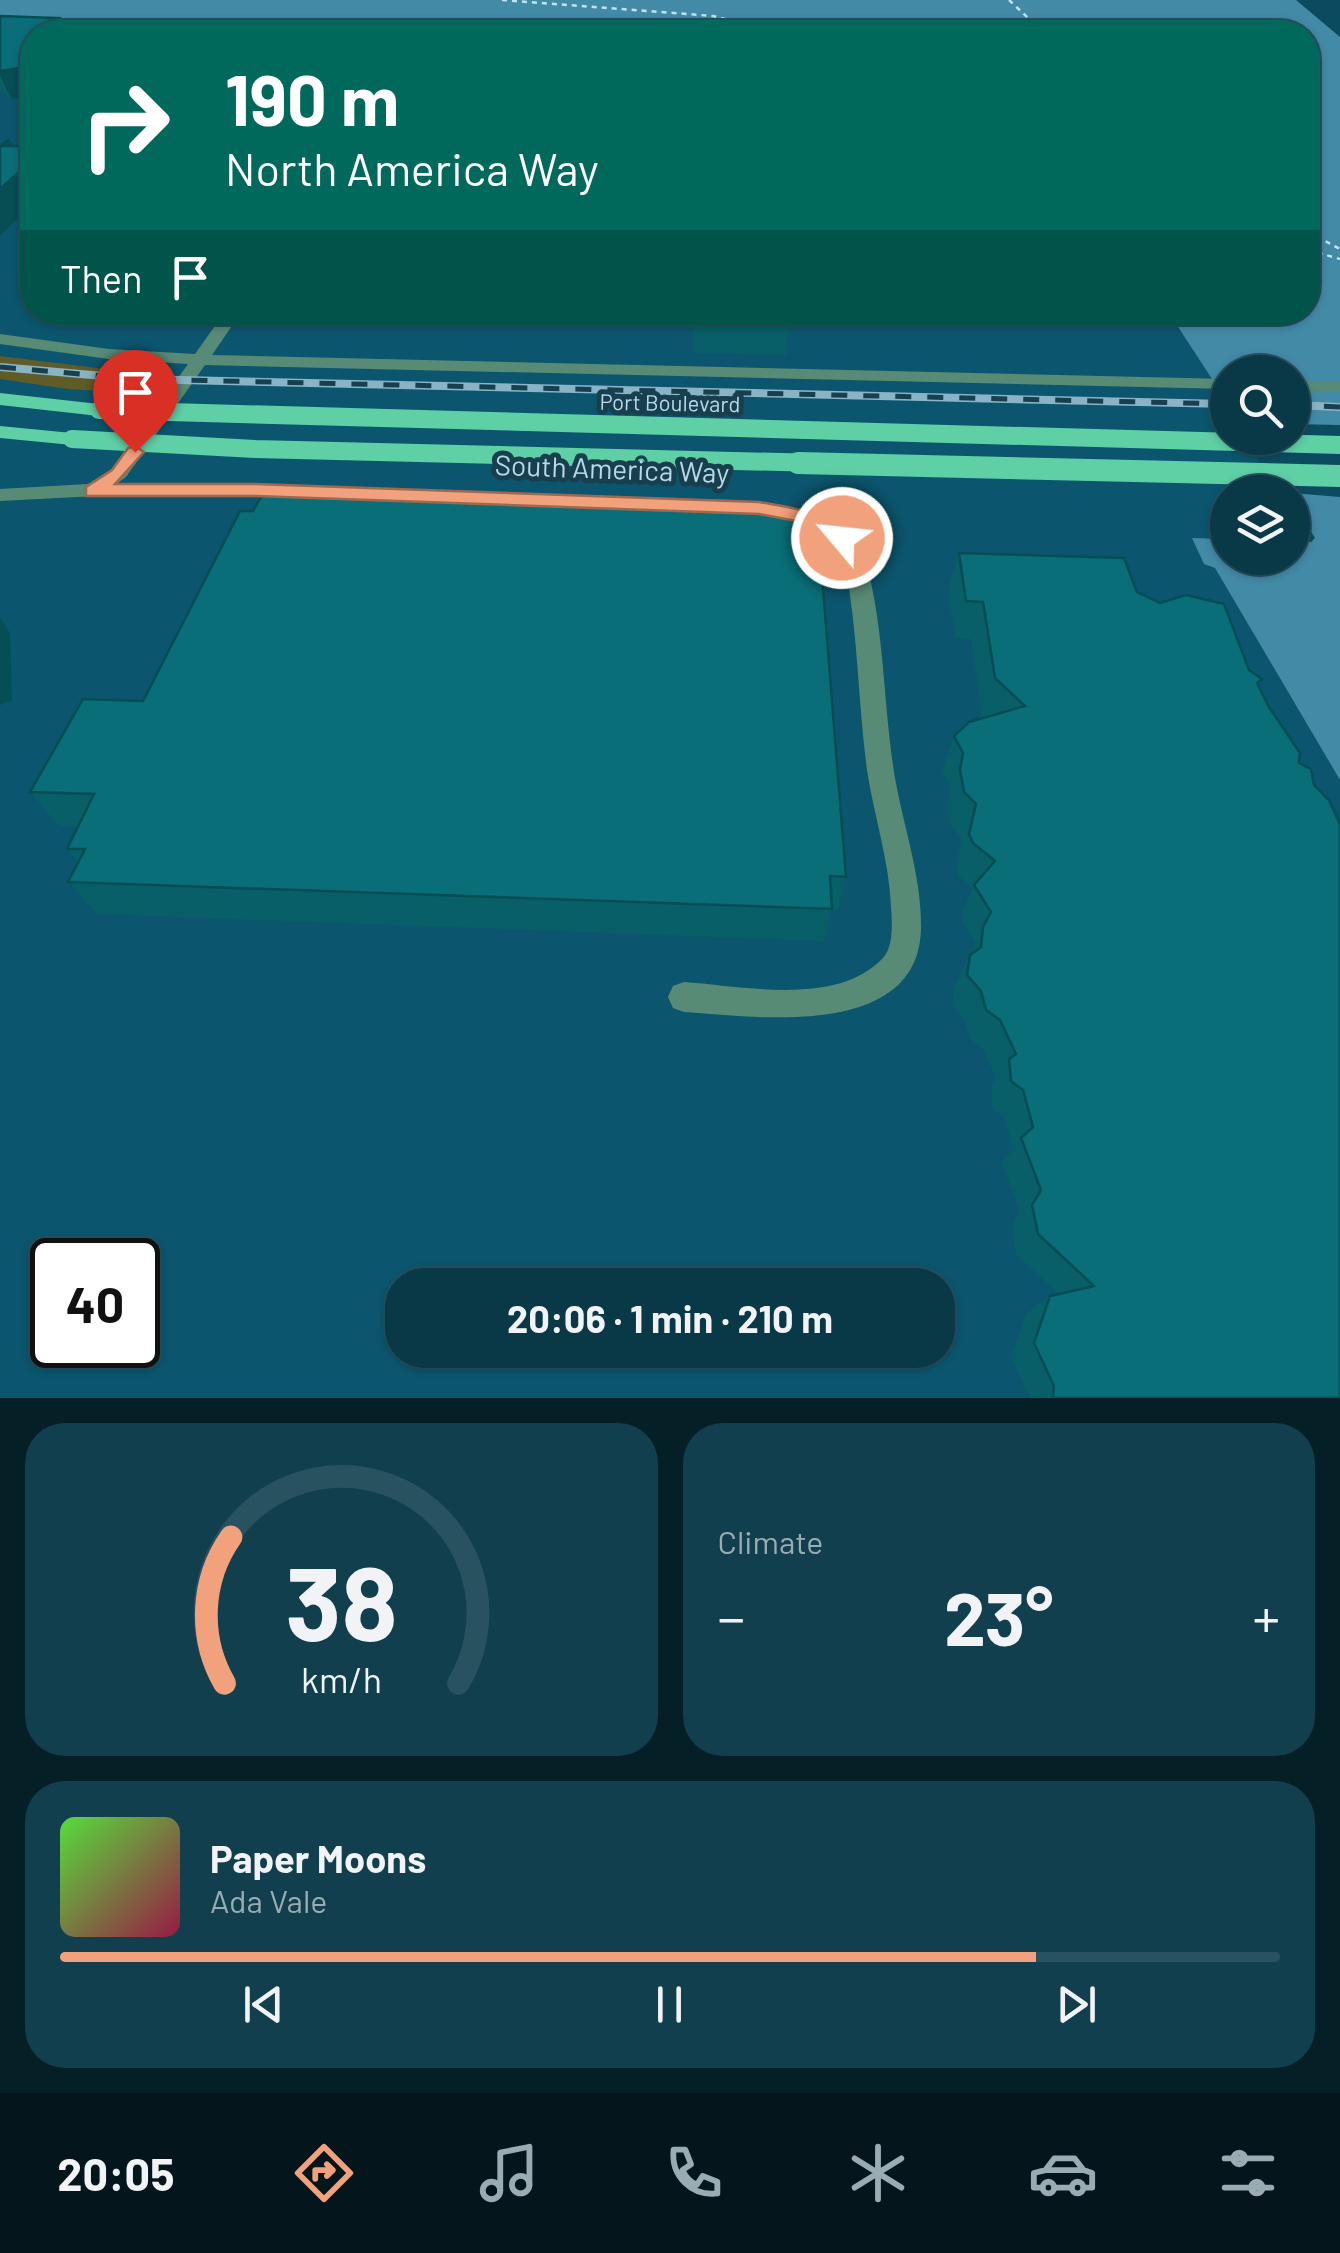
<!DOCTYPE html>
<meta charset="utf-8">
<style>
:root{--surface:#093847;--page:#123f4e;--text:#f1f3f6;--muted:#99acb4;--line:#295260;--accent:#f1a17c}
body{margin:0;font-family:Barlow,sans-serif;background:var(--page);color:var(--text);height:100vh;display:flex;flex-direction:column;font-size:38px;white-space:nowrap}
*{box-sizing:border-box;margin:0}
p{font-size:32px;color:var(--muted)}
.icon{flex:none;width:55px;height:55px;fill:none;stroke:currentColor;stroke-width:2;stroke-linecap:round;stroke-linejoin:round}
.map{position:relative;height:1398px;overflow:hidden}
.drawer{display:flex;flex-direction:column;gap:25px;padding:25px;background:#051f27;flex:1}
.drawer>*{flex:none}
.banner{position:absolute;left:20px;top:20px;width:1300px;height:305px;border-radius:40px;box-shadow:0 2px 8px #0004,0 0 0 2px var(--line);background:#00695c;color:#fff;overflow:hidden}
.buttons{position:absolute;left:1210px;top:355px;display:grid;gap:20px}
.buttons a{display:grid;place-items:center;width:100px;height:100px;border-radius:50%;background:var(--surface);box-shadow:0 2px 8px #0004,0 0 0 2px var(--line);font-size:50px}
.speed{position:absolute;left:30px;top:1238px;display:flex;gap:20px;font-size:50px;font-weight:700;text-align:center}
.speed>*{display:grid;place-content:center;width:130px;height:130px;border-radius:50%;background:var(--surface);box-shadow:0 2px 8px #0004,0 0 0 2px var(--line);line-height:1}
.speed .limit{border:5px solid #111;border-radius:15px;background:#fff;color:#111}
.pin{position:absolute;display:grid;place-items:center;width:85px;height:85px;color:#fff;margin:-102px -42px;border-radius:50% 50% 50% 0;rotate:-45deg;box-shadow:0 0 10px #0007}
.pin .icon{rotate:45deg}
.me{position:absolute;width:110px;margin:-55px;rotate:298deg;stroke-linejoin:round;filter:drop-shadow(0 0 8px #0008)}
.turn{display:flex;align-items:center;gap:35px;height:210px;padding:0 40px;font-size:45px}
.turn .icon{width:130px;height:130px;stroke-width:2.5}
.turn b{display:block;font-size:70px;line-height:85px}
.then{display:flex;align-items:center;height:95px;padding:0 40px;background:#0003;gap:20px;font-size:38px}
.big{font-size:75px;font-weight:700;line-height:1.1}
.drawer .tile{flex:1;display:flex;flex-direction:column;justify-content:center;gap:15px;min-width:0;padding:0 35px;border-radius:40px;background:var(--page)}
.drawer .dial{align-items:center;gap:0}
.dial svg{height:260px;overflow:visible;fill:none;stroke:var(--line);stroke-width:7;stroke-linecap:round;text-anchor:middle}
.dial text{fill:var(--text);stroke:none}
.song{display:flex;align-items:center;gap:30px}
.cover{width:120px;height:120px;border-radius:15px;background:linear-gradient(135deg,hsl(110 70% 55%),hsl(340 70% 35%))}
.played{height:10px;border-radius:5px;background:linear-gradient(90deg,var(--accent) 80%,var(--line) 80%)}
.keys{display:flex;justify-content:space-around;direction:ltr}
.heat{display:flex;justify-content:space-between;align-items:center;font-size:55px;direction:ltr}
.drawer .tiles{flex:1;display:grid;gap:25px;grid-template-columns:1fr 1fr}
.tile:last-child{grid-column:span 2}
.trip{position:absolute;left:385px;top:1268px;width:570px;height:100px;border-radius:40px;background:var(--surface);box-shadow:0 2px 8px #0004,0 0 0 2px var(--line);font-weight:700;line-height:100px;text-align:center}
.tab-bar{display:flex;height:160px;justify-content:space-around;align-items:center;background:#04161c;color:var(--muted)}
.tab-bar .icon{width:70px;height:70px}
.tab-bar .active{color:var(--accent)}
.tab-bar b{font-size:45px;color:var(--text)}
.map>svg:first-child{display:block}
.built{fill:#0b566e;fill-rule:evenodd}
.green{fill:#5f5c27}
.water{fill:#438aa6}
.pier{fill:#0c4b5f}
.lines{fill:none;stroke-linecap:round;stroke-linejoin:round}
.ferry{stroke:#bfe4f5;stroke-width:2.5;stroke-dasharray:5 5;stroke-linecap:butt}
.minor{fill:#588b75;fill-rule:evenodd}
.major{fill:#5fcfa5;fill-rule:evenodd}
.rail-casing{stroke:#8ab4c5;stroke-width:8}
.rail{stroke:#173f4e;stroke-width:5;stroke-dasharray:16;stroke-linecap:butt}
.major-bridge-far1{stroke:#5fcfa5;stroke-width:18}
.major-bridge{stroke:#5fcfa5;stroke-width:22}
.wall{fill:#085f67}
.shaded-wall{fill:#064d54}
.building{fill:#096e78;stroke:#064d54;stroke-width:2.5}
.route{fill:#f1a17c;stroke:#9d6951;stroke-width:2.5}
.labels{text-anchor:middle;stroke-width:10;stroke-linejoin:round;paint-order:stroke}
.far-street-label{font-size:22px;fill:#b7daea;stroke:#173f4e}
.street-label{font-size:28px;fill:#b7daea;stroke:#173f4e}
</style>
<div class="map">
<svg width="1340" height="1398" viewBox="0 0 1340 1398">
<rect width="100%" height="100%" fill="#0c4b5f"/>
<!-- built -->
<path class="built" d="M 0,20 L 122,21 L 142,32 L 32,32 L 32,312 L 1169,313 L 1227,402 L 1228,438 L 1250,438 L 1286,492 L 1228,492 L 1227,539 L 1193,538 L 1204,563 L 1215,568 L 1340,780 L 1340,1398 L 0,1398 ZM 52,1260 L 138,1260 L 138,1345 L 52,1345 ZM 402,1285 L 938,1285 L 938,1350 L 402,1350 Z"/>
<!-- green -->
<polygon class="green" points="0,356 129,372 138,379 133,393 68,389 0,379"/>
<!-- water -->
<polygon class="water" points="0,0 1296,0 1340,37 1340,780 1215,568 1204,564 1192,538 1227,539 1228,558 1292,558 1293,542 1311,542 1315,538 1293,503 1292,372 1228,372 1227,402 1169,313 1308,312 1308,32 142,32 122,21 0,20"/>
<!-- pier -->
<polygon class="pier" points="1293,424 1340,425 1340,497 1280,492 1246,440 1292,438"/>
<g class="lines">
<!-- ferry -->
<g class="ferry">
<polyline points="502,0 713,16 776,32"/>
<polyline points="1009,0 1043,32"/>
<polyline points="1308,232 1340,249"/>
<polyline points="1308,250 1340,259"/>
</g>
<!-- minor -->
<g class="minor">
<polygon points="228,315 236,320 212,355 1228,379 1228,389 205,365 126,477 118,483 734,500 744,507 734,514 155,493 0,501 0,489 88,484 112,469 188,364 109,359 0,344 0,334 109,349 195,354 222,316"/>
<polygon points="1292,381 1340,382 1340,392 1292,391"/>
<path d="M 774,504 C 812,511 848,520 865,558 C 885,629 883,706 895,778 C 904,829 922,878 921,929 C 918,1040 757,1017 684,1012 L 673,1008 L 668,997 L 673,986 L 684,982 C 743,986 837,1007 883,958 C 894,946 892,922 891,906 C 889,860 874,816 867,770 C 858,702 858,632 845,565 C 835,528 799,524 767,516 L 764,511 Z"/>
</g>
<!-- major -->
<g class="major">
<polygon points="0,393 99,404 108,410 99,416 0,405"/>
<polygon points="0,426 72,433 82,439 72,445 0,438"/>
</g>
<defs>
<g id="rail">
<polyline points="0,367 138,379 1228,404"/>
<polyline points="1292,405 1340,407"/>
</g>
</defs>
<!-- rail casing -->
<use href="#rail" class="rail-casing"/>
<!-- rail -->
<use href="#rail" class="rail"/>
<!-- major-bridge-far1 -->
<g class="major-bridge-far1">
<polyline points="99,410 1340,445"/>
<polyline points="72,439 255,449 898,465"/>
</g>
<!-- major-bridge -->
<polyline class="major-bridge" points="798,463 1340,476"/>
</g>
<!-- wall -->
<g class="wall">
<polygon points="0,16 58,18 64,32 11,99 0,90"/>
<polygon points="694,312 789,321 786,355 693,353"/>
<polygon points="805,525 846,877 838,910 832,909 824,941 97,914 68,882 78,862 67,849 78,827 59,826 30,792 143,701"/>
<polygon points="959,553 1137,592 1249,670 1299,763 1340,1398 1030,1398 1011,1357 1027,1313 1050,1296 1059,1294 1016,1254 1012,1226 1020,1212 1002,1163 1013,1149 1004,1116 993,1108 991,1086 996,1078 983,1048 970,1039 965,1021 952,1005 955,986 975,943 960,917 973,888 959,876 956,868 962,838 951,827 947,805 951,788 942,771 954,736 985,717 982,714 971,639 955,638 948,590"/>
</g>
<!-- shaded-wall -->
<g class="shaded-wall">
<polygon points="58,18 64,32 37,32"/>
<polygon points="32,66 32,95 11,99 0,75 0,71"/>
<polygon points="9,138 23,169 0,145"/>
<polygon points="32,160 32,205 0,236 0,189"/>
<polygon points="0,618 10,633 12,701 0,705"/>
</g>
<!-- building -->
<g class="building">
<polygon points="0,16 58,18 37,32 32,32 32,66 0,71"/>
<polygon points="0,146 32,146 32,160 0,189"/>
<polygon points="694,312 788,312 789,321 693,319"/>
<polygon points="262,495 804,508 805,525 818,525 846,877 830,876 832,909 68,882 85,849 67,849 94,794 30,792 83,699 143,701 240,511 253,511"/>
<polygon points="959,553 1124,558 1137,592 1160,603 1186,595 1224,604 1249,670 1262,679 1257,683 1269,707 1300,753 1299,763 1311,769 1314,785 1329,800 1340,824 1340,1398 1053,1398 1054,1386 1034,1343 1050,1296 1094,1286 1038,1234 1032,1205 1041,1190 1021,1138 1033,1127 1023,1090 1011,1081 1009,1059 1016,1054 1000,1020 986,1010 981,991 967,975 970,955 981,947 983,927 991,912 974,885 995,861 973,843 969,834 976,804 964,792 960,770 963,753 954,736 969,722 1025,706 995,678 983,602 966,601"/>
</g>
<!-- route -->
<path class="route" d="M 135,446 L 144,452 L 115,484 L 256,484 L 759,502 C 791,508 830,511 852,538 L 842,545 L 796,521 L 759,514 L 256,496 L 86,496 L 86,487 L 112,470 L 128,448 Z"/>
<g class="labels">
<!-- far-street labels -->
<g class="far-street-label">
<text transform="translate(670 403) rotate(1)" y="8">Port Boulevard</text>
</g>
<!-- street labels -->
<g class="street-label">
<text transform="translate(612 469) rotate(2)" y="10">South America Way</text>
</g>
</g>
</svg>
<div class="buttons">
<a><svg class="icon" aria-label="search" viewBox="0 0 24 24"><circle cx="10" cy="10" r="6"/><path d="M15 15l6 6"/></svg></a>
<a><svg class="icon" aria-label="layers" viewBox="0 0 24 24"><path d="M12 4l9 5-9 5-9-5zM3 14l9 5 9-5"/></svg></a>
</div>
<div class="speed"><div class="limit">40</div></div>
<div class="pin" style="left:135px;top:452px;background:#d93025"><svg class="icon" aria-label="arrive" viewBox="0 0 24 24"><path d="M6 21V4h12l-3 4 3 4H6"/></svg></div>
<svg class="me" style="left:842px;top:538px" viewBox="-20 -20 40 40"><circle r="17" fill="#f1a17c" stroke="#fff" stroke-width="3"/><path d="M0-11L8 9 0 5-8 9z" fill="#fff"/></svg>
<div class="trip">20:06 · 1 min · 210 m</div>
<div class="banner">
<div class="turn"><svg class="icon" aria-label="right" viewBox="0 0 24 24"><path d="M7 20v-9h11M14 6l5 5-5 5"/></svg><div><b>190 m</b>North America Way</div></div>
<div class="then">Then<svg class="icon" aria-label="arrive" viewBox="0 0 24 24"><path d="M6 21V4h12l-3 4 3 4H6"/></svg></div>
</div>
</div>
<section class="drawer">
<div class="tiles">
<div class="tile dial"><svg viewBox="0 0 100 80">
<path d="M14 69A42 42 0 1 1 86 69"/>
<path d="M14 69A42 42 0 0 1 16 24" stroke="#f1a17c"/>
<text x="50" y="56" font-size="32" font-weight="700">38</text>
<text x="50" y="72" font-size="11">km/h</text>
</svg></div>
<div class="tile"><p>Climate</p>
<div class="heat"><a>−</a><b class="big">23°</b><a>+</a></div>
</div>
<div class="tile">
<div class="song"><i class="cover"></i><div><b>Paper Moons</b><p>Ada Vale</p></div></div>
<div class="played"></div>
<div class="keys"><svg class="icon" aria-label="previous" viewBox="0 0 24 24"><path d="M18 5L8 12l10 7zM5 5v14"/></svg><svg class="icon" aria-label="pause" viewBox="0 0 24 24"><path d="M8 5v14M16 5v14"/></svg><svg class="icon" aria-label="next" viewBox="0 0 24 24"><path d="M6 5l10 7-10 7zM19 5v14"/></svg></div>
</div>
</div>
</section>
<nav class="tab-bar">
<b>20:05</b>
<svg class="icon active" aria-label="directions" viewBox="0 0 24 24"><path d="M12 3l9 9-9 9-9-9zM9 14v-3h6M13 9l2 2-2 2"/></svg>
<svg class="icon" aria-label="music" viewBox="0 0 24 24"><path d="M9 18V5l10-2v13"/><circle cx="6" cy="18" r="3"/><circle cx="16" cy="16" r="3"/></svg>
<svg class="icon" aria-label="phone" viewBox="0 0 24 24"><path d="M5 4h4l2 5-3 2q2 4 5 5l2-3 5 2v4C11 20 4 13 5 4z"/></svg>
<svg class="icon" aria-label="climate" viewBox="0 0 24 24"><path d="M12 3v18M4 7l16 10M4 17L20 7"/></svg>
<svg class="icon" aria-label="car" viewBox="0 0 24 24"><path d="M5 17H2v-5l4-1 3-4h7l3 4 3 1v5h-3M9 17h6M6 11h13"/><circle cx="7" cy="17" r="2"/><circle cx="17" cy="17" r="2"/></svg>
<svg class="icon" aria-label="filters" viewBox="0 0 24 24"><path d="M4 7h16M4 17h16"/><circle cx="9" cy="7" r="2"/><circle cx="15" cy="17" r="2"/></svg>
</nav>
